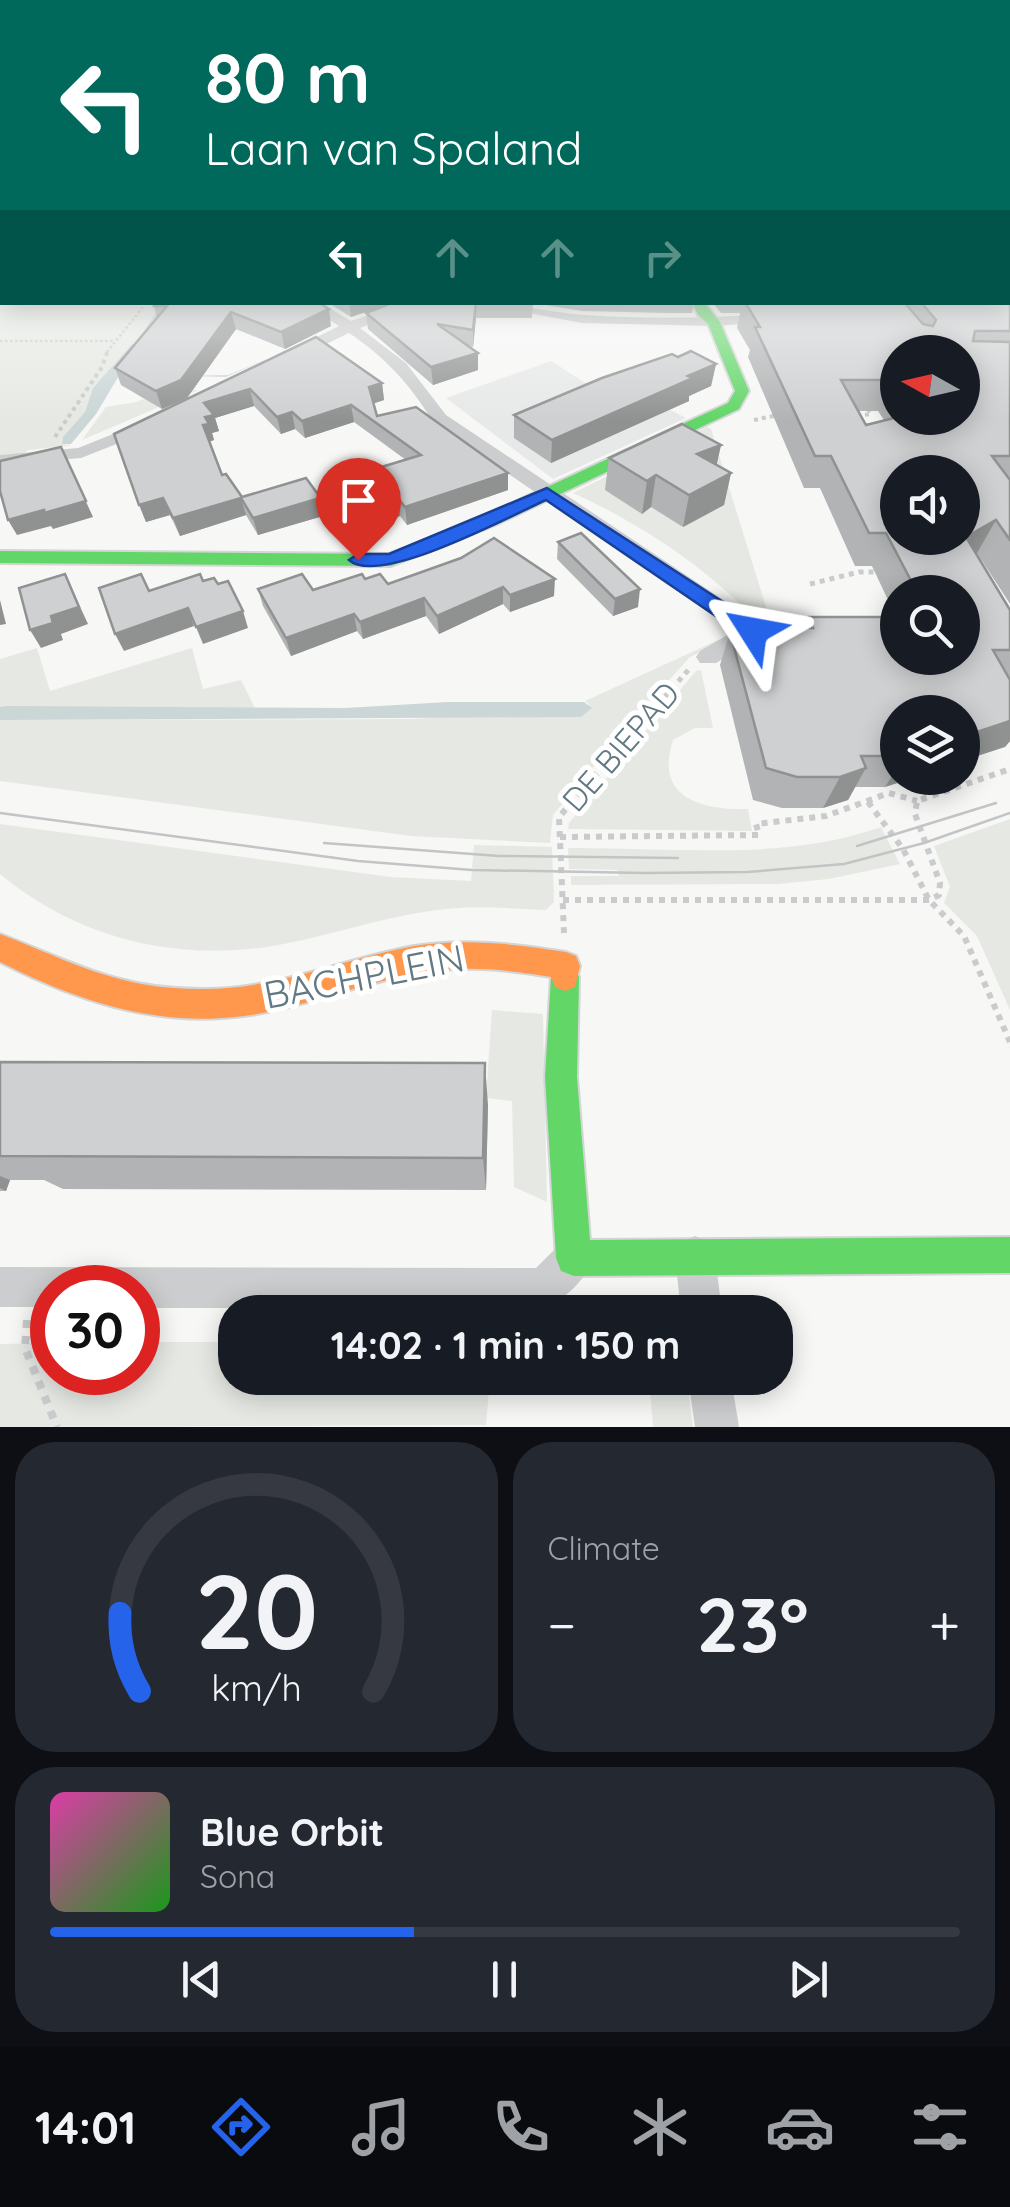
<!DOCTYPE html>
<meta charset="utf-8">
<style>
:root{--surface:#171b24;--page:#242831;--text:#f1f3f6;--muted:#9ea1a6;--line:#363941;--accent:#2563eb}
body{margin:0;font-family:Quicksand,sans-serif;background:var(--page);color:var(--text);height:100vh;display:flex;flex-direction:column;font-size:38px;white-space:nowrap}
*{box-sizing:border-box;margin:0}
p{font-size:32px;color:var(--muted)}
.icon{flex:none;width:55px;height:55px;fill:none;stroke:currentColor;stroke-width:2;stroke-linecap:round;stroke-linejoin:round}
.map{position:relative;height:1427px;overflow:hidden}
.drawer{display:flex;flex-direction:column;gap:15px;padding:15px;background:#0d0f14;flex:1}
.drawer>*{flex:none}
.guide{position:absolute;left:0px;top:0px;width:1010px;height:305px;box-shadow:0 5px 25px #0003;background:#00695c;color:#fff;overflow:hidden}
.needle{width:65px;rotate:278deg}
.tools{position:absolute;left:880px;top:335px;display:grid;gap:20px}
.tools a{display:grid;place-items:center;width:100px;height:100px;border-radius:50%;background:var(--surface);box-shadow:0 5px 25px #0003;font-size:50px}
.speed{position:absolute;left:30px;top:1265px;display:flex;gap:20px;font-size:50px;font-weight:700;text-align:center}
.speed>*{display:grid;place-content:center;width:130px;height:130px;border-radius:50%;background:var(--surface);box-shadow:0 5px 25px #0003;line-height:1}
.speed .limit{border:15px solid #d22;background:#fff;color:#111}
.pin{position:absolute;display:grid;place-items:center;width:85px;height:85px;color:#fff;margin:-102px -42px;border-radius:50% 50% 50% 0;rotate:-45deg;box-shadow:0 0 10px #0007}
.pin .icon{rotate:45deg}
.me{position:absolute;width:110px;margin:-55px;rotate:304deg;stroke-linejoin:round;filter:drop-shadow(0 0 8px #0008)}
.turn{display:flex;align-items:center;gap:35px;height:210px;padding:0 40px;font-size:45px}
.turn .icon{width:130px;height:130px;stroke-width:2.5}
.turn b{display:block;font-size:70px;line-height:85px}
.lanes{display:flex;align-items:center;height:95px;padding:0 40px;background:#0003;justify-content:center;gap:50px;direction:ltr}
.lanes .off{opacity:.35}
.big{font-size:75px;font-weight:700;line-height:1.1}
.drawer .widget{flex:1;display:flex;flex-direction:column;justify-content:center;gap:15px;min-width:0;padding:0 35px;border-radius:40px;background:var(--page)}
.drawer .dial{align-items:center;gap:0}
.dial svg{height:260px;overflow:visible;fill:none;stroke:var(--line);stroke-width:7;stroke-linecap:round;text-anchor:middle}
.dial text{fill:var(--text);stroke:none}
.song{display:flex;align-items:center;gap:30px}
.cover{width:120px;height:120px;border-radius:15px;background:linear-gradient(135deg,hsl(320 70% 55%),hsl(120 70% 35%))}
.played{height:10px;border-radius:5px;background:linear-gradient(90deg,var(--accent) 40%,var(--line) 40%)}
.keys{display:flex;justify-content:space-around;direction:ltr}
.heat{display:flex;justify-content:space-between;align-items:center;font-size:55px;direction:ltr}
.drawer .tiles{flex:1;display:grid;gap:15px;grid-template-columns:1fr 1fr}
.widget:last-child{grid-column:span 2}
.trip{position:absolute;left:218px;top:1295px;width:575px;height:100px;border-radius:40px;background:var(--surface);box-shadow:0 5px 25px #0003;font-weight:700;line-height:100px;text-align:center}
.menu{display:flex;height:160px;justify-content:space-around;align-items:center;background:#090b0e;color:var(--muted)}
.menu .icon{width:70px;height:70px}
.menu .on{color:var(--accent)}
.menu b{font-size:45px;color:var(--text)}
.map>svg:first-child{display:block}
.built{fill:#e7e9e8}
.green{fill:#e6e9e3}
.water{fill:#cbd6d7}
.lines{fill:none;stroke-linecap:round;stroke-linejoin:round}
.fast-casing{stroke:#d4d5d6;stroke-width:4}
.slow-casing{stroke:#d4d5d6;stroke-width:4}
.path-far4{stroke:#c9cbcc;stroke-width:2.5;stroke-dasharray:2.5 2.5;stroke-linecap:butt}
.path-far3{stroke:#c9cbcc;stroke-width:4;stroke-dasharray:4 4;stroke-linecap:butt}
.path-far2{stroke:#c9cbcc;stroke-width:5;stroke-dasharray:5 5;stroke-linecap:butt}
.path-far1{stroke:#c9cbcc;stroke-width:6;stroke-dasharray:6 6;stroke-linecap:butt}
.path{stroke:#c9cbcc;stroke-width:8;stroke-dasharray:8 8;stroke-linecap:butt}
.street{fill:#cccdce;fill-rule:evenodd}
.fast{fill:#63d668;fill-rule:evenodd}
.slow{fill:#ff974d;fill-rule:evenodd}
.tram{stroke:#c2c4c5;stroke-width:2.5}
.wall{fill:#b1b3b4;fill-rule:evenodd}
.shaded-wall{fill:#909292}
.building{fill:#ced0d1;stroke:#909292;stroke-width:2.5;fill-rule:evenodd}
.route{fill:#2563eb;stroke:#184099;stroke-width:2.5}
.labels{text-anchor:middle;stroke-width:10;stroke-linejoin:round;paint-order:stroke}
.street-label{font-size:32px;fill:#627882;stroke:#fff}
.near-street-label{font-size:38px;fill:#627882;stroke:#fff}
</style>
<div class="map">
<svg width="1010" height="1427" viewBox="0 0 1010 1427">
<rect width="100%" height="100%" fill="#f7f7f6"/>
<!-- built -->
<polygon class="built" points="551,361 598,391 621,384 686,418 553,479 446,398"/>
<!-- green -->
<g class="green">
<polygon points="0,220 2,302 161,303 136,344 93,388 85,413 63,438 65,445 71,444 67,446 28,450 24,454 0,455"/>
<polygon points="168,390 199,390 82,440 106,407 136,402"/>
<path d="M 707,427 L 711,429 L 766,607 L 751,615 C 703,565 637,522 573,493 Z"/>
<polygon points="729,635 733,638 690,657 631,722 553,815 550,843 411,836 0,781 0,720 414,719 590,705 585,701"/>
<polygon points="37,648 50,691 192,648 203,689 241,680 255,708 0,707 0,659"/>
<path d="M 701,670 L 713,728 L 695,728 L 673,740 C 654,798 701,810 748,809 L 752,831 L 568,829 L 569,823 L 696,671 Z"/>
<polygon points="1010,819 1010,1010 977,936 944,903 950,887 934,846"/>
<path d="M 0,824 L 391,877 L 471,881 L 474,845 L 552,847 L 554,902 L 546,910 C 513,909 478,905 446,909 C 387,915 331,936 273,946 C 174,962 77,938 0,874 Z"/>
<path d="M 881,827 L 900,864 L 829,879 L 778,884 L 571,885 L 571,876 L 619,876 L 617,870 L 569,869 L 568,848 C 671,847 783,862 881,827 Z"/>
<polygon points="492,1010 543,1014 547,1202 514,1187 512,1101 486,1098"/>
<polygon points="138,1342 235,1342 235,1378 490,1378 486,1425 0,1427 0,1344 52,1343 52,1372 138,1372"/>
<polygon points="649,1378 687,1378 693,1427 653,1427"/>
</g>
<!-- water -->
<g class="water">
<polygon points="161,303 178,376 228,375 267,359 226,377 120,374 96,414 71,444 62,444 63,437 85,412 93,388 132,344 142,344 138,341"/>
<polygon points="448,702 584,702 592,708 581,717 0,720 0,707 6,706 345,708"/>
</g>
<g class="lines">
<defs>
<g id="fast">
<polygon points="1008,279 1010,280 1010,289 1008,288"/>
<polygon points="692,302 704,302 720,322 749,391 739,409 497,524 391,566 0,563 0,551 389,554 485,516 728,403 735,391 708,324 698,315"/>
<polygon points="565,963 575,967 579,977 577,1077 590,1240 1010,1237 1010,1273 574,1276 561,1271 556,1258 545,1077 551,977 555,967"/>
</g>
<path id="slow" d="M 0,934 C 75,963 119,990 205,989 C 277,989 343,959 414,946 C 465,938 515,944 566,952 L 576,956 L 580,966 L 575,987 L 565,991 L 555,987 L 551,977 C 505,969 460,965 414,974 C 353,985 296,1011 235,1017 C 151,1026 73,999 0,962 Z"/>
</defs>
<!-- fast casing -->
<use href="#fast" class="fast-casing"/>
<!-- slow casing -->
<use href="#slow" class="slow-casing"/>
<!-- path-far4 -->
<g class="path-far4">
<polyline points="0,341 114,341"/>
<polyline points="107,352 147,302"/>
</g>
<!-- path-far3 -->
<g class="path-far3">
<polyline points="857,416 871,414 867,408"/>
<polyline points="754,420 778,415"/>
<polyline points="55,437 102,367 108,350"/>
</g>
<!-- path-far2 -->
<g class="path-far2">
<polyline points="810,584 859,572 881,572"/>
<polyline points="619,749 690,668"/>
</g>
<!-- path-far1 -->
<g class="path-far1">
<polyline points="868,802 903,849 929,900 964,936 1010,1042"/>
<polyline points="560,837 759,835 756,824 826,816 889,793 917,801"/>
<polyline points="563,900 929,900 939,895 940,883 915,814 917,801 1010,769"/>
<polyline points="564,933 559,817 621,746"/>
</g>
<!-- path -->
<polyline class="path" points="27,1320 25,1348 57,1427"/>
<!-- street -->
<g class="street">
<path d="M 301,302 L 319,302 L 351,321 L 409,302 L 431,302 L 360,328 L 406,363 L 446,415 L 761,625 L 764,631 L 761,637 L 716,663 L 700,663 L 696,657 L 700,651 L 736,630 L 433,422 C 410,384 385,357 349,333 L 299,357 L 289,357 L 289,351 L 339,326 Z"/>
<path d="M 469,302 C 509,302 546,312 585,315 C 647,319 709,318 771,314 L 778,318 L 771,322 L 714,326 L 582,323 Z"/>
<polygon points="146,421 152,422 152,430 81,458 0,465 0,455 78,448"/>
<polygon points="695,1236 709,1242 715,1256 722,1312 681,1312 675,1256 681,1242"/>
<path d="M 574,1238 L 588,1244 L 594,1258 C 585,1280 566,1299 544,1308 L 138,1308 L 138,1288 L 52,1288 L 52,1307 L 0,1307 L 0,1267 L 536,1268 L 560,1244 Z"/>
<polygon points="688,1378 731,1378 739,1427 695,1427"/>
</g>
<!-- fast -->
<use href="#fast" class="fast"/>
<!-- slow -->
<use href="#slow" class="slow"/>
<!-- tram -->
<g class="tram">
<polyline points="0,813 358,861 472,870 645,873 748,872 844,864 924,843 1010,813"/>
<polyline points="324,843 499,856 678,858"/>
<polyline points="857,846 996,803"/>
</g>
</g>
<!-- wall -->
<g class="wall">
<polygon points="1008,220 1010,220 1010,264 1008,262"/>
<path d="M 1010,298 L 1010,604 L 977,553 L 976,554 L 1010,610 L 1010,741 L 1005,747 L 898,712 L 898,778 L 885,787 L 855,787 L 848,800 L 823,808 L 782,808 L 753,800 L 720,665 L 730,632 L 805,628 L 809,617 L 896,617 L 872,566 L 855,566 L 820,488 L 804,488 L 748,357 L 750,350 L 737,328 L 740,313 L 721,313 L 712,302 L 1008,302 ZM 898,352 L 962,418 L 898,418 ZM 858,411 L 878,411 L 884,420 L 866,425 ZM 898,592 L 962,592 L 898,658 Z"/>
<polygon points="156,302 331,326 285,349 236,329 187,398 162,409 121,385 115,368 157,318 154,306"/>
<polygon points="327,302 694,302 692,313 669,313 582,311 533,303 532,318 476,318 473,347 468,346 478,353 478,370 433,385 368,329 366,313 375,309 351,317"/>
<path d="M 316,337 L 382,383 L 384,400 L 374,403 L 377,416 L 508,490 L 407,525 L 400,516 L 338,536 L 323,516 L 258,535 L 246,515 L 180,536 L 170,515 L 146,522 L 114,434 ZM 254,406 L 281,434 L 295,429 L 305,438 L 354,422 L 406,460 L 365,472 L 366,478 L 317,493 L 242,497 L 222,475 L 209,442 L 214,440 L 212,433 L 219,431 L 215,418 Z"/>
<polygon points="678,357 716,364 711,386 689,396 689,401 551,463 514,438 514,415"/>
<polygon points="721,445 716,465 731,473 724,505 683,527 651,507 642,514 605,490 609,458"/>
<polygon points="558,542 638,607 613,616 557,559"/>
<polygon points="461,558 554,596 510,612 503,604 439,634 426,616 363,639 357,631 291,656 263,606 258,589 313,590 365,579 388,584"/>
<polygon points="0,1062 488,1105 486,1190 63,1189 44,1180 10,1180 6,1191 0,1191"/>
</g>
<!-- shaded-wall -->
<g class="shaded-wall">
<polygon points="349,302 395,302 351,317"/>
<polygon points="476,302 476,318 473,347 473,330"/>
<polygon points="329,309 331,326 285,349 281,332"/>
<polygon points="231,312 236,329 187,398 162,409 156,391"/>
<polygon points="478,353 478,370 433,385 431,367"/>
<polygon points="716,364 711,386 689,396 689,401 551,463 552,440"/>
<polygon points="382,383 384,400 372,404 369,387"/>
<polygon points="250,389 254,406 215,418 219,431 212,433 214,440 208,442 203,425 204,403"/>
<polygon points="351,405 354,422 305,438 302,421"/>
<polygon points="292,412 295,429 281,434 277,417"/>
<polygon points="721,445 714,477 697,454"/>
<polygon points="61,447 93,517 53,529 51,526 17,535 8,520"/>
<polygon points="508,473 508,490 407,525 405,507"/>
<polygon points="731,473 724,505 683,527 689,495"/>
<polygon points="656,475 651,507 642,514 647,481"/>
<polygon points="163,498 170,515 146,522 139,505"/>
<polygon points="241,498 246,515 180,536 173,518"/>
<polygon points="320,498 323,516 258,535 253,518"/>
<polygon points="398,498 400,516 338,536 334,518"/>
<polygon points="996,520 977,553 948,570 966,537"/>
<polygon points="65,574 88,624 61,634 63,640 41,648 30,630"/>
<polygon points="555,579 554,596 510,612 510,595"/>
<polygon points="503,587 503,604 439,634 437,616"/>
<polygon points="640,589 638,607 613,616 615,599"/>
<polygon points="424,598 426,616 363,639 360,622"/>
<polygon points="0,600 6,624 0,625"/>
<polygon points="188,608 194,626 124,651 115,634"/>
<polygon points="243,611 248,628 203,644 196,627"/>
<polygon points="354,614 357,631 291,656 286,638"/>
<polygon points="1010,721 1010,741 1005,747 962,761 962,737"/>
<polygon points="898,767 898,778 914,778 885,787"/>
<polygon points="866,768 848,800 823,808 840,777"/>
<polygon points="485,1063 488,1105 486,1190 483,1158"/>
<polygon points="0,1176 10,1180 6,1191 0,1188"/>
</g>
<!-- building -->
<g class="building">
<polygon points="1008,220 1010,220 1010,240 1008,238"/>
<path d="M 1008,296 L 1010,298 L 1010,331 L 975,331 L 973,341 L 1010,342 L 1010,456 L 992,456 L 1010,480 L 1010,540 L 996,520 L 966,537 L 1010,610 L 1010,650 L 993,650 L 1010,680 L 1010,721 L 962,737 L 962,712 L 898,712 L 898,756 L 861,756 L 866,768 L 840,777 L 797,777 L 766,768 L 730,632 L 736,628 L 813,628 L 809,617 L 898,617 L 898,658 L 962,658 L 962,592 L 917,592 L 886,533 L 869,533 L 831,456 L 815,456 L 755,327 L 760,327 L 745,302 L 904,302 L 923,324 L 933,326 L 936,320 L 921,302 L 1008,302 ZM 898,352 L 962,352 L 962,418 L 898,417 L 866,425 L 841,380 L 890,380 L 898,392 ZM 898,472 L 962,472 L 962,538 L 898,538 Z"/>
<polygon points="156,302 318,302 329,309 281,332 231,312 181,380 156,391 115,368 167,306 154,306"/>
<polygon points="394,302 476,302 473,330 437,324 478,353 431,367 366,313"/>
<path d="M 316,337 L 382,383 L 369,387 L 377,416 L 416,407 L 508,473 L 405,507 L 398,498 L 334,518 L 320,498 L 253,518 L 241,498 L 173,518 L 163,498 L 139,505 L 114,434 ZM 250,389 L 277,417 L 292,412 L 302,421 L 351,405 L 421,455 L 365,472 L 369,477 L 317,493 L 306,478 L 242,497 L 226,474 L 222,475 L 203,425 L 209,424 L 205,417 L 214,415 L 204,403 Z"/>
<polygon points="691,351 716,364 688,376 693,378 552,440 514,415 602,378 672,354 678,357"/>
<polygon points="682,424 721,445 697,454 731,473 689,495 656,475 647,481 609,458"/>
<polygon points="61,447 86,501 44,513 44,510 8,520 0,491 0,461"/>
<polygon points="581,533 640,589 615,599 558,542"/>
<polygon points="494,538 555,579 510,595 503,587 437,616 424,598 360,622 354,614 286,638 258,589 302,574 313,590 362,574 365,579 380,574 388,584 461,558"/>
<polygon points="65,574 79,607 51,616 53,623 30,630 19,588"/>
<polygon points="141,574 149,591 200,574 203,581 214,578 218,584 228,581 243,611 196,627 188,608 115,634 99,588"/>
<polygon points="0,1062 485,1063 483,1158 0,1156"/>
</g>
<!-- sky -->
<linearGradient id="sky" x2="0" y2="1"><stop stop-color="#9cc2e1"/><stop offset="0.52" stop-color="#fbfbfb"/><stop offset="1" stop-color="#fbfbfb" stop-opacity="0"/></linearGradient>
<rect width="1010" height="420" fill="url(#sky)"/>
<!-- route -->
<path class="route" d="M 547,488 L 760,626 L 763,631 L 760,636 L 745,636 L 546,500 C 510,516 379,587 349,560 L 358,554 L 389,554 Z"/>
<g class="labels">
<!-- street labels -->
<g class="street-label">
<text transform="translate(621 747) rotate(-49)" y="11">DE BIEPAD</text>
</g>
<!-- near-street labels -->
<g class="near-street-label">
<text transform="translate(364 977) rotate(-11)" y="13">BACHPLEIN</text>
</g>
</g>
</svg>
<div class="tools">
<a><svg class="needle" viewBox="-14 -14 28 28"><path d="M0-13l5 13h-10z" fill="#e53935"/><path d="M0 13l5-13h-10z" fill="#9ea1a6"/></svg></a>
<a><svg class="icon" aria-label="sound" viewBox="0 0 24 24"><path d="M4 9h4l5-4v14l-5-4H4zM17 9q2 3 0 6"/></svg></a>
<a><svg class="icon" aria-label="search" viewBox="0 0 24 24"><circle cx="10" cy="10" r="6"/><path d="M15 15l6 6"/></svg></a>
<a><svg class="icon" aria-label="layers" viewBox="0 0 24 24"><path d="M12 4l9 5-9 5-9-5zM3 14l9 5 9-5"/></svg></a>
</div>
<div class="speed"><div class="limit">30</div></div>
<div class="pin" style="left:358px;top:560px;background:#d93025"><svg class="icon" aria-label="arrive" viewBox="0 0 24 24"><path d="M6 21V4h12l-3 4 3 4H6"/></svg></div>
<svg class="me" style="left:753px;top:631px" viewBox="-20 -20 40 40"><path d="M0-17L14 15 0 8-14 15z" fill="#2563eb" stroke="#fff" stroke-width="4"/></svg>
<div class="trip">14:02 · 1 min · 150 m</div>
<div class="guide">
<div class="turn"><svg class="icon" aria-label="left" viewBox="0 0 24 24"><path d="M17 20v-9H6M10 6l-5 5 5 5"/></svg><div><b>80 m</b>Laan van Spaland</div></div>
<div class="lanes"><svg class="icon" aria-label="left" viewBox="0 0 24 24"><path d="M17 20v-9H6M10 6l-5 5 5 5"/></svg><svg class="icon off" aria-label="ahead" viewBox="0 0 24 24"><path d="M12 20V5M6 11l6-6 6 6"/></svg><svg class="icon off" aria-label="ahead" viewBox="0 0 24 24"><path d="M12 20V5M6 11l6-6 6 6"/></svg><svg class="icon off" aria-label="right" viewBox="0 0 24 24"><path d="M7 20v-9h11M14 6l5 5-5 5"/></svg></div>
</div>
</div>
<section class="drawer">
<div class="tiles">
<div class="widget dial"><svg viewBox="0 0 100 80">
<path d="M14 69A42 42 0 1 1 86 69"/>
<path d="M14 69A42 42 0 0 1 8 45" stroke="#2563eb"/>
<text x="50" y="56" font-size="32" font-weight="700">20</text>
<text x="50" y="72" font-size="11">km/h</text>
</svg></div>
<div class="widget"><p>Climate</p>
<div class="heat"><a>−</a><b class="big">23°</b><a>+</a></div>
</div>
<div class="widget">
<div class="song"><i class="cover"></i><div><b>Blue Orbit</b><p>Sona</p></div></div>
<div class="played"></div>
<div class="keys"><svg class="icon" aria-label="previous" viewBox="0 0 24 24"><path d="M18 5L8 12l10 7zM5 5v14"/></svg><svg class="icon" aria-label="pause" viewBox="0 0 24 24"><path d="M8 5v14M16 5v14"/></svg><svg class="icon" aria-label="next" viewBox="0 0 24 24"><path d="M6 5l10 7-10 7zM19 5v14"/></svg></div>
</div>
</div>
</section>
<nav class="menu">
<b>14:01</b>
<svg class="icon on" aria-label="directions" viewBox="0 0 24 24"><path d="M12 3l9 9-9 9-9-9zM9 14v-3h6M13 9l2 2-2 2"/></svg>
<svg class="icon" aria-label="music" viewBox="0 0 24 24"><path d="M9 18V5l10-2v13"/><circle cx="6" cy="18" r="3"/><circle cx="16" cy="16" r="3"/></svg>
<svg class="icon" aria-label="phone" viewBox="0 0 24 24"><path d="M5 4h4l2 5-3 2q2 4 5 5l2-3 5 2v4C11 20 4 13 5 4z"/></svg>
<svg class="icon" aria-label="climate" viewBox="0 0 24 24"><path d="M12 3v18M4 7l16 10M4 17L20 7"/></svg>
<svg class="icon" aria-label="car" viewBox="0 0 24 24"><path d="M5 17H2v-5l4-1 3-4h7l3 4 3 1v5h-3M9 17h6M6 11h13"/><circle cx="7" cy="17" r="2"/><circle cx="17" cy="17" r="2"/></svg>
<svg class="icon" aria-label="filters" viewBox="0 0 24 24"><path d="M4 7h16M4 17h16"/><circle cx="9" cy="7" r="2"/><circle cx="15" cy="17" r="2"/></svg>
</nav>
